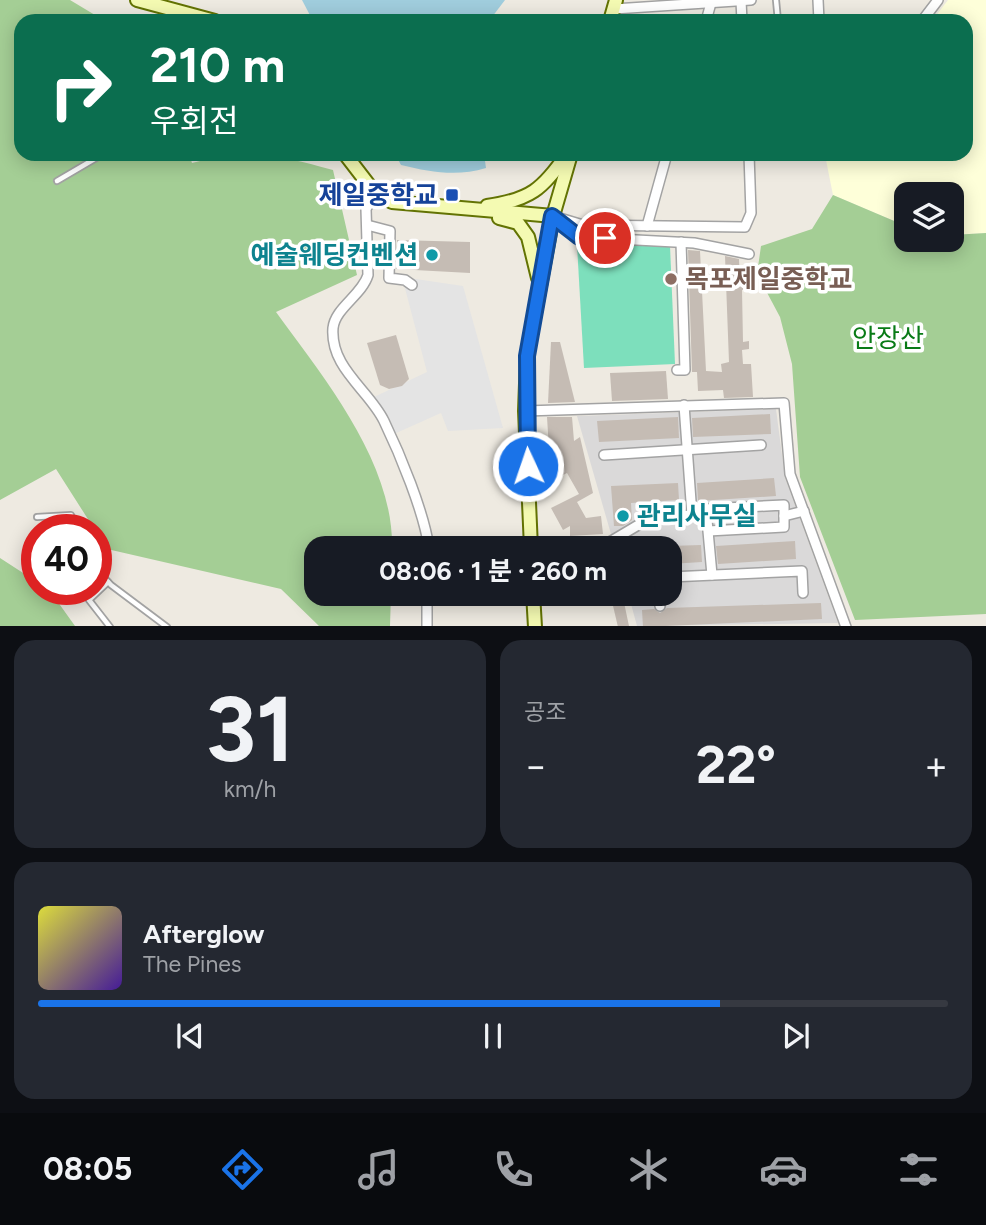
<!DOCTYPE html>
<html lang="ko">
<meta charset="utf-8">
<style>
:root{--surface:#171b24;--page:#242831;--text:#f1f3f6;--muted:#9ea1a6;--line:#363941;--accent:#1a73e8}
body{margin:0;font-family:Figtree,"Noto Sans KR",sans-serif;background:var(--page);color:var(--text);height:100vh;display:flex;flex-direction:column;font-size:26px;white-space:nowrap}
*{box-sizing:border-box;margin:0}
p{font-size:23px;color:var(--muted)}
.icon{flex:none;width:38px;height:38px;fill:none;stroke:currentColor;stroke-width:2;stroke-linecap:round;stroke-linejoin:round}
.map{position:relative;height:626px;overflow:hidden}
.drawer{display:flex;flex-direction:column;gap:14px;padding:14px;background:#0d0f14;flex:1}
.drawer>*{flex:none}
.banner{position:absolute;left:14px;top:14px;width:959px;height:147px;border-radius:21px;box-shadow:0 4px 18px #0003;background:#0b6e4f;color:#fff;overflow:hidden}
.buttons{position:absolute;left:894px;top:182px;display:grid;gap:14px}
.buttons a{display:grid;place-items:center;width:70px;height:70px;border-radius:14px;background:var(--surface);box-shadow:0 4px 18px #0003;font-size:35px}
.speed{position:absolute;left:21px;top:514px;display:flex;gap:14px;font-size:35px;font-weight:700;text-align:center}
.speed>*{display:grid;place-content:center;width:91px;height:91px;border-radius:50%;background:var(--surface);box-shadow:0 4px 18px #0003;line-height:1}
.speed .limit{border:10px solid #d22;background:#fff;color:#111}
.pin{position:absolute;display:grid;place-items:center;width:60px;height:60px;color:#fff;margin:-30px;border:4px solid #fff;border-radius:50%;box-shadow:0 2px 7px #0007}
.me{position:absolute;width:77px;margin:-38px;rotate:357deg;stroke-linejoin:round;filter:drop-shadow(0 0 5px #0008)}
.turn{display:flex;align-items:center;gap:24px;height:147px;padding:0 21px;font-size:32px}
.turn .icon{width:91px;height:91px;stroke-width:2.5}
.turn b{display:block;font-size:49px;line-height:60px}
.big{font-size:52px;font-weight:700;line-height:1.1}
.drawer .widget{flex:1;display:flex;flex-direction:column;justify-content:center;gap:10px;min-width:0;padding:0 24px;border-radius:21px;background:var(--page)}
.drawer .dial{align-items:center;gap:0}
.dial b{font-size:91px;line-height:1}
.song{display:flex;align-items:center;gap:21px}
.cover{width:84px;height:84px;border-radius:10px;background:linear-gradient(135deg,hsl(60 70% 55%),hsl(260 70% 35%))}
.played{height:7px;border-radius:4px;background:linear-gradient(90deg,var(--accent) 75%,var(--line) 75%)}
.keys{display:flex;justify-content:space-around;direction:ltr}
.heat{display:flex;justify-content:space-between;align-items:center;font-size:38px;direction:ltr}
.drawer .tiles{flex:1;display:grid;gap:14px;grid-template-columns:1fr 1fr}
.widget:last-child{grid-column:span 2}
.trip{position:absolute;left:304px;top:536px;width:378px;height:70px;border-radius:21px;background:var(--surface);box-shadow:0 4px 18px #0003;font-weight:700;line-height:70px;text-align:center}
.menu{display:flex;height:112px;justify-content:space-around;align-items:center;background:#090b0e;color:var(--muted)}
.menu .icon{width:49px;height:49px}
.menu .active{color:var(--accent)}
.menu b{font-size:32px;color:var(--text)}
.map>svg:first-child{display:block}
.residential{fill:#dad9d9}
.education{fill:#feffd9}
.forest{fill:#a4ce95}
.pitch{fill:#7ddfbc}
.parking{fill:#e4e4e4}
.water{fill:#a0cddd}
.building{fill:#c5bcb4}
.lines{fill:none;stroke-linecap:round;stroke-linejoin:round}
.lane-casing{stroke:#a3a3a3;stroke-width:8}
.street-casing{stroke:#a3a3a3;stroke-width:12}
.secondary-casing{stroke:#637303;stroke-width:16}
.lane{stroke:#fff;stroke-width:4.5}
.street{stroke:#fff;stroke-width:9}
.secondary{stroke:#f4fab2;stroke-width:12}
.route-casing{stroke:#114b97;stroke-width:18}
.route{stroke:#1a73e8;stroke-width:12}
.transit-dot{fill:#1a4fb4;stroke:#fff;stroke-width:2.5}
.culture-dot{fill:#0f9aa8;stroke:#fff;stroke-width:2.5}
.education-dot{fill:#8d6e63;stroke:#fff;stroke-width:2.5}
.labels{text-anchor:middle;stroke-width:7;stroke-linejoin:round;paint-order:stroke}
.transit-label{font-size:26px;font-weight:bold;fill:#164399;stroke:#fff;text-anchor:end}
.culture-label{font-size:26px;font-weight:bold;fill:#0d838f;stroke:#fff;text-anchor:end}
.education-label{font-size:26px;font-weight:bold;fill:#785e54;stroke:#fff;text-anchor:start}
.park-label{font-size:26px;fill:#097b16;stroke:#fff}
</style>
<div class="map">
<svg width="986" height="627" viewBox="0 0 986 627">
<rect width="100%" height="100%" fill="#eeeae1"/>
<!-- residential -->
<polygon class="residential" points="776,409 785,478 838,623 637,626 628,593 670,593 670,548 615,548 577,416"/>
<!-- education -->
<polygon class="education" points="948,0 986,0 986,233 952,235 952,194 906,194 906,226 833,195 826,160 831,154 966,154 966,21 932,21"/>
<!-- forest -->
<g class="forest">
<path d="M 0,0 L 70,0 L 105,21 L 21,21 L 21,154 L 189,154 L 192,163 C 249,148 278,155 333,170 L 357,275 L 276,312 C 324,378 394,463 392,548 L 317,548 L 317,593 L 391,593 L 390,626 L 319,626 L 281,589 L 107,549 L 56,469 L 0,500 Z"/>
<polygon points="833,195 906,226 906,240 952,240 952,235 986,233 986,614 855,620 800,477 792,364 780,317 757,274 761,246 812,229"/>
<polygon points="0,558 37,582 37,590 50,591 75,626 0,626"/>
</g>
<!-- pitch -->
<polygon class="pitch" points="585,242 670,246 675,364 584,368 577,245"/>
<!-- parking -->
<polygon class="parking" points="402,277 463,286 503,428 448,431 441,413 394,434 374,397 427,372"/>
<!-- water -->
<g class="water">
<polygon points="302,0 505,0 489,21 313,21"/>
<path d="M 395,154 L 484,154 L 486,168 C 457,177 430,172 401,165 Z"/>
</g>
<!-- building -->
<g class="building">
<polygon points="397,240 470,242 470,273 396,269"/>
<polygon points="688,250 700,251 706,371 722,372 721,364 729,362 725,256 739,259 740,284 754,283 755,287 742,290 743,342 749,341 749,349 742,350 743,364 751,364 753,397 724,398 723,390 698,391 697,372 692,372"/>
<polygon points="396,335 409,379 402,386 389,389 380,385 367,343"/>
<polygon points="551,342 560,342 575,402 548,403"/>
<polygon points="666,371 668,399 612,401 610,373"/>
<polygon points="770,414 771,434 693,437 692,418"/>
<polygon points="547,417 572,417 574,441 580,437 593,493 577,502 586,518 601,516 603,534 570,536 570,526 563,530 551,508 579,494 567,473 551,481"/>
<polygon points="678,417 679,438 599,442 597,421"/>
<polygon points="774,478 776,496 698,501 697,483"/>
<polygon points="678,483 679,500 631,503 632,520 623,526 614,526 611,486"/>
<polygon points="795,541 796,559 718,564 716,546"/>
<polygon points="701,545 702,562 670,564 670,546"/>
<polygon points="610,593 622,593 629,626 618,627"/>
<polygon points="821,603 822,619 643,627 642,610 654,609 660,613 667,608"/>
</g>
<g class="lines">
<defs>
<g id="lane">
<polyline points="776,0 778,21"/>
<polyline points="57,181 103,154"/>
<polyline points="37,517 71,515 77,530"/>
<polyline points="96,569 111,585 167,627"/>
<polyline points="108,582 89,600 110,627"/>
</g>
<g id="street">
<polyline points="818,0 819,21"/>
<polyline points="741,1 742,21"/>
<polyline points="614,9 751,0"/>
<polyline points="706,21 711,3"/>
<polyline points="922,21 938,0"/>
<path d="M 375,193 L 366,209 L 368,275 C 362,295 335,308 333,328 C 330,368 369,390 384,421 C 400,454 424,512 429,548"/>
<polyline points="553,216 583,225 745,227 751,213 749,154"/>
<polyline points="557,220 579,237 694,243 749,254"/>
<polyline points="367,225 390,231 389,278 405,280 412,285"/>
<polyline points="647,226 667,154"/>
<polyline points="677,370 685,370 681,242"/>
<polyline points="684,405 692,515"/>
<polyline points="525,411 784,403 790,474 846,627"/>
<polyline points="604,455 761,445"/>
<polyline points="784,516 804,511"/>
<polyline points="708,531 784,527 784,505 706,509 712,575"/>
<polyline points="536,548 608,543 650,518 707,514"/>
<polyline points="670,577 802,571 803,593"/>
<polyline points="659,593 660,606"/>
<polyline points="427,627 427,593"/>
</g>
<g id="secondary">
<polyline points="137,0 215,21"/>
<polyline points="610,21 616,0"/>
<polyline points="345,154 375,193 392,202 553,216"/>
<path d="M 487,206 C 530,200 543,189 567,154"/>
<polyline points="499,218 518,223 528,237 538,278"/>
<polyline points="531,548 525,411 527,356 553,216 571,154"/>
<polyline points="533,593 535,627"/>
</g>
</defs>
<!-- lane casing -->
<use href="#lane" class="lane-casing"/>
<!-- street casing -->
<use href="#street" class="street-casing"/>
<!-- secondary casing -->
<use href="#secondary" class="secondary-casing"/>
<!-- lane -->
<use href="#lane" class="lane"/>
<!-- street -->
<use href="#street" class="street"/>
<!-- secondary -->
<use href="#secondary" class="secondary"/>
</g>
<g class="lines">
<defs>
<polyline id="route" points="528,466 527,356 552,216 579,237 605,238"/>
</defs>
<!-- route casing -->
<use href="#route" class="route-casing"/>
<!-- route -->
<use href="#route" class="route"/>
</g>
<!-- markers -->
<rect class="transit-dot" x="445" y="188" width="14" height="14" rx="3.5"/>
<g class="culture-dot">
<circle cx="432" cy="255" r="7"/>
<circle cx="623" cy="516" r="7"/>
</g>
<circle class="education-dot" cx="671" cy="279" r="7"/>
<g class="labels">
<!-- transit labels -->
<g class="transit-label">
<text x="438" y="204">제일중학교</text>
</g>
<!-- culture labels -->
<g class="culture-label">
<text x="418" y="264">예술웨딩컨벤션</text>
<text x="637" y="525" text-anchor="start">관리사무실</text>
</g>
<!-- education labels -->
<g class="education-label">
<text x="685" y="288">목포제일중학교</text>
</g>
<!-- park labels -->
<g class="park-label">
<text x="888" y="347">안장산</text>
</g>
</g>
</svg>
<div class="buttons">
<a><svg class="icon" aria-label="layers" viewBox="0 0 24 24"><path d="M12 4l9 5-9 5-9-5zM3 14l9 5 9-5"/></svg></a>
</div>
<div class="speed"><div class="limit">40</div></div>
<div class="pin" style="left:605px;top:238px;background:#d93025"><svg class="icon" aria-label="arrive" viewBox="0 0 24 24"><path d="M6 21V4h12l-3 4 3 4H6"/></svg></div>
<svg class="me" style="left:528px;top:466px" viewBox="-20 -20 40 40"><circle r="17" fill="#1a73e8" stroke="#fff" stroke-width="3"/><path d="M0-11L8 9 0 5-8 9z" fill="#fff"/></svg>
<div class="trip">08:06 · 1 분 · 260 m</div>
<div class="banner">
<div class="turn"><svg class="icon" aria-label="right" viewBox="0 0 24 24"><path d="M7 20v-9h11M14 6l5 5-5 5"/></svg><div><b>210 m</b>우회전</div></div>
</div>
</div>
<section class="drawer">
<div class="tiles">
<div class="widget dial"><b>31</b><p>km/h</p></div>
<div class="widget"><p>공조</p>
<div class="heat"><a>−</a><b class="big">22°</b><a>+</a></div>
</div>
<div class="widget">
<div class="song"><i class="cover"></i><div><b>Afterglow</b><p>The Pines</p></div></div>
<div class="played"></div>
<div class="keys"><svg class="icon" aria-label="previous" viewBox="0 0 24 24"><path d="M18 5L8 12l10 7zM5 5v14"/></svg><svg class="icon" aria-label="pause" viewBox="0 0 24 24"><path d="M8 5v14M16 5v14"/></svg><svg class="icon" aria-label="next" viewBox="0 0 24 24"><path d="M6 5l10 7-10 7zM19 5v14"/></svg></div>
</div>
</div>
</section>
<nav class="menu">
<b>08:05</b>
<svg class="icon active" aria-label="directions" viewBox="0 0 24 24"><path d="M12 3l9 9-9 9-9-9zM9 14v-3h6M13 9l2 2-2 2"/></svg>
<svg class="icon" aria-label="music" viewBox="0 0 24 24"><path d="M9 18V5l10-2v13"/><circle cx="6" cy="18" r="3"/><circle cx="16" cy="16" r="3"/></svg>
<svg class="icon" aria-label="phone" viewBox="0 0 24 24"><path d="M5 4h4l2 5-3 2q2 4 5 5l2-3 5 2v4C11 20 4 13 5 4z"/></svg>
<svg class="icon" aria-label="climate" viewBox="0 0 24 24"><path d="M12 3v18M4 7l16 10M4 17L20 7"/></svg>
<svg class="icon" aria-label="car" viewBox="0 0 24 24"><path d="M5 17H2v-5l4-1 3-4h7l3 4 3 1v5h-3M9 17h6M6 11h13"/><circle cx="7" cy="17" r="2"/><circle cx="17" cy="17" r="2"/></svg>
<svg class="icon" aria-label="filters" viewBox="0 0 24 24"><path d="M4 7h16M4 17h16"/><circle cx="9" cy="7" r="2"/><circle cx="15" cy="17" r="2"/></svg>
</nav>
